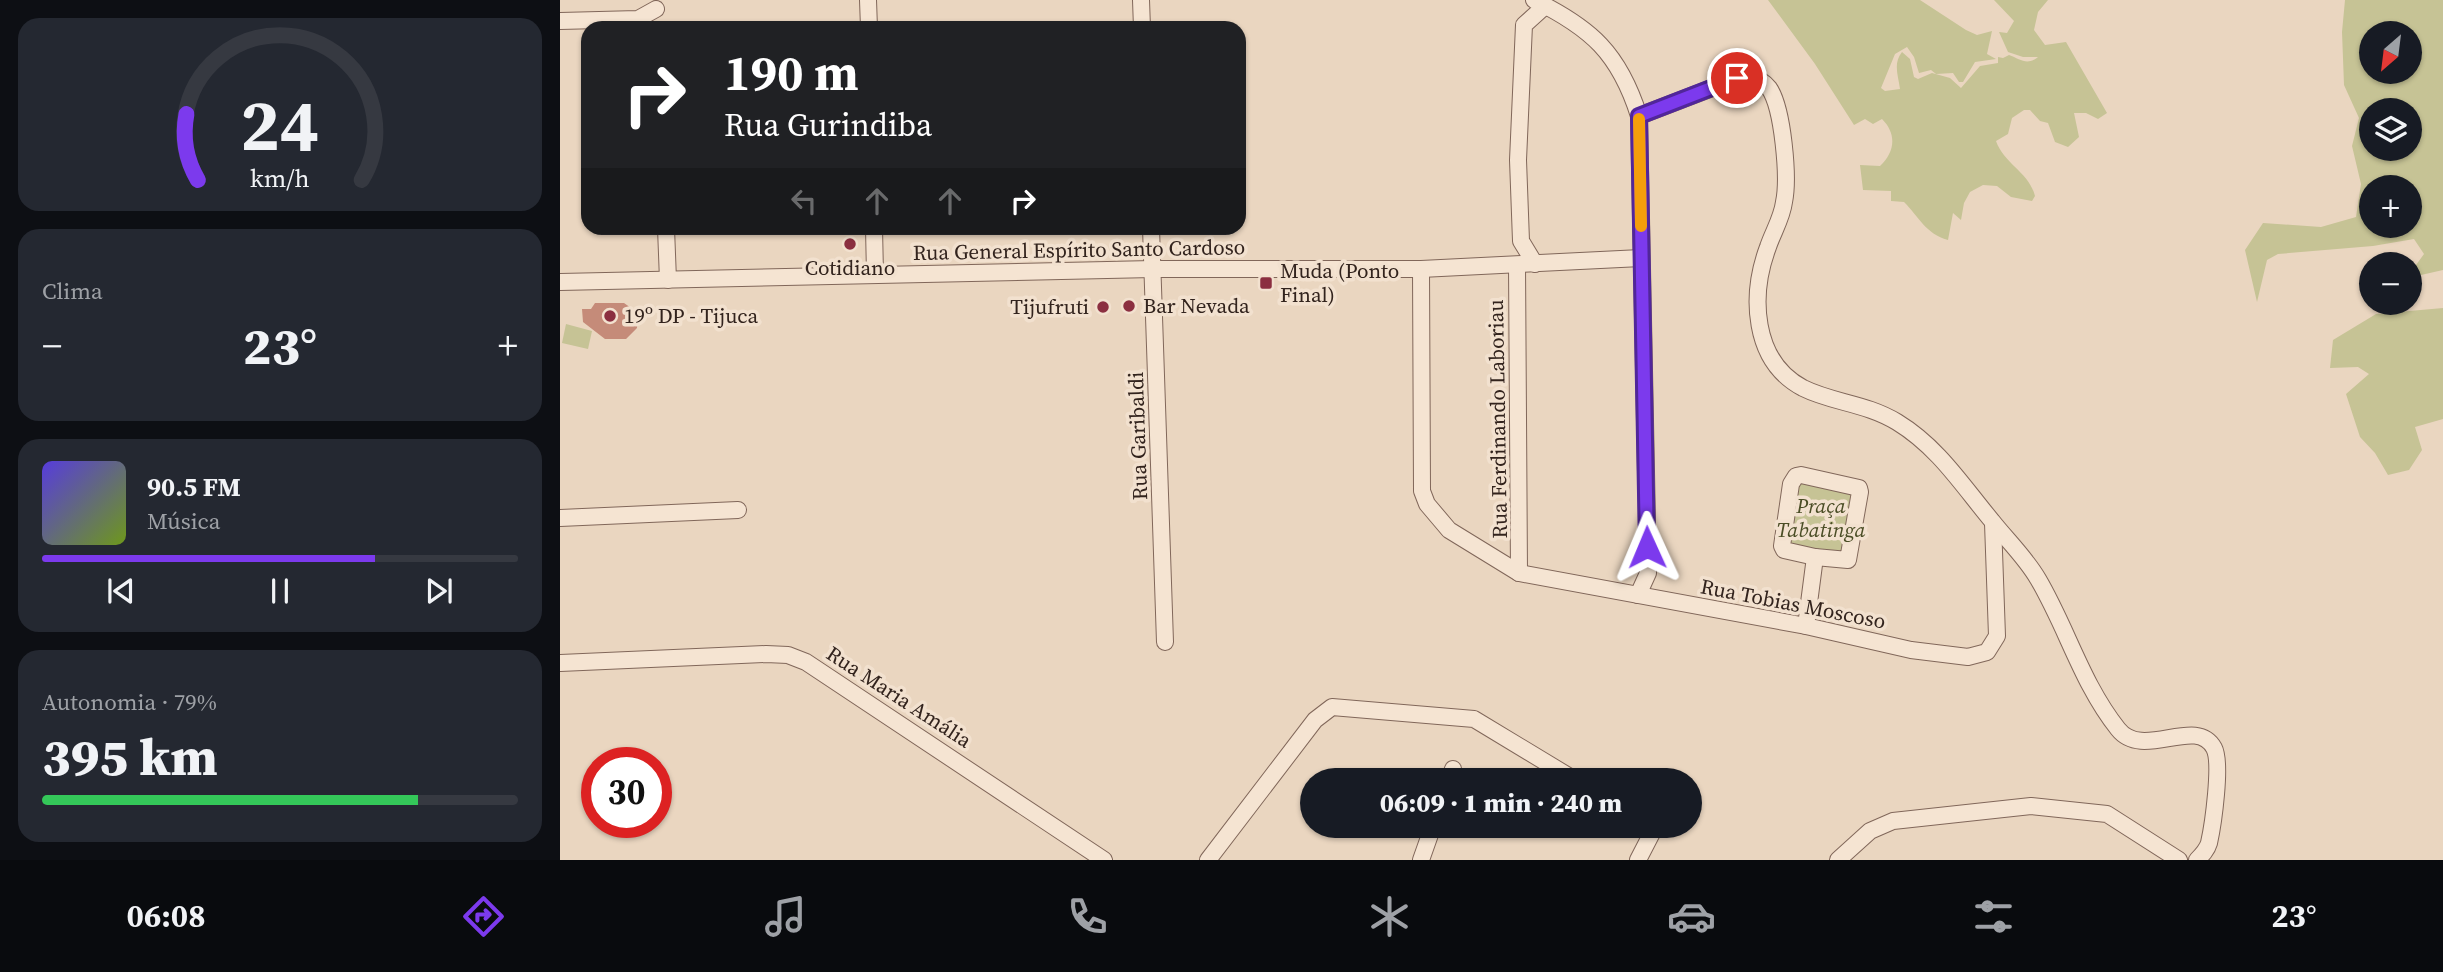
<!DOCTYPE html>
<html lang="pt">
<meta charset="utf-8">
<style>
:root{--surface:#171b24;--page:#242831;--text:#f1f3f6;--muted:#9ea1a6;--line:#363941;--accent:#7c3aed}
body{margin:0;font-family:"Source Serif 4",serif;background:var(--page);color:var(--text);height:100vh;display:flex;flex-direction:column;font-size:26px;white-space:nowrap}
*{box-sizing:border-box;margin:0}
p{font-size:23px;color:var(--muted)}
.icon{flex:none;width:38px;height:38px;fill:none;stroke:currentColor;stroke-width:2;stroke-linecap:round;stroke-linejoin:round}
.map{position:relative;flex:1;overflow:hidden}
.panel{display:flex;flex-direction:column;gap:18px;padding:18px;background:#0d0f14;width:560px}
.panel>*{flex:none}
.top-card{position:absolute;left:21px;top:21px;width:665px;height:214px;border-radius:21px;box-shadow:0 2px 5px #0004;background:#202124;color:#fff;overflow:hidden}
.needle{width:46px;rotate:208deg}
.fabs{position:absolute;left:1799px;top:21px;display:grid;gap:14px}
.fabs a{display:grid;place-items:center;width:63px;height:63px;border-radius:50%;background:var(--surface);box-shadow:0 2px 5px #0004;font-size:35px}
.speed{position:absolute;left:21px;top:747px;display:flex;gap:14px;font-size:35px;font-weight:700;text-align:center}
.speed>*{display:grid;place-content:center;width:91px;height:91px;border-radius:50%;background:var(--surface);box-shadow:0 2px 5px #0004;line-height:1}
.speed .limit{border:10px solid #d22;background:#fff;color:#111}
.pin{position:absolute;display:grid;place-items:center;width:60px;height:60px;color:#fff;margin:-30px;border:4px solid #fff;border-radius:50%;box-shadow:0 2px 7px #0007}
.me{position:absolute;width:77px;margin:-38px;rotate:359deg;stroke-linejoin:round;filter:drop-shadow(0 0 5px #0008)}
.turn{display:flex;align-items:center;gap:24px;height:147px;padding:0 28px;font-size:32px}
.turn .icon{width:91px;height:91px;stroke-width:2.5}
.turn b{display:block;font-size:49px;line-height:60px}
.lanes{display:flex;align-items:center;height:66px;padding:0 28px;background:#0003;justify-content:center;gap:35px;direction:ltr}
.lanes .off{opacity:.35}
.big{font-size:52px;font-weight:800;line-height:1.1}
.panel .widget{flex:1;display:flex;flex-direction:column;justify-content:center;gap:10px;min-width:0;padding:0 24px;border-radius:21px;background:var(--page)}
.panel .dial{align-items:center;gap:0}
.dial svg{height:182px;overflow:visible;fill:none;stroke:var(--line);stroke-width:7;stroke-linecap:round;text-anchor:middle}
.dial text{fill:var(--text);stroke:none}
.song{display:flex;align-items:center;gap:21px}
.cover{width:84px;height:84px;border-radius:10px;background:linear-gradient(135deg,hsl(250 70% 55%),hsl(80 70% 35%))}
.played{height:7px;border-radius:4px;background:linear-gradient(90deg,var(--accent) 70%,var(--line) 70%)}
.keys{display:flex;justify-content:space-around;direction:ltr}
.heat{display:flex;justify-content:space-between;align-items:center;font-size:38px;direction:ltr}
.charge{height:10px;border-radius:5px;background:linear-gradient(90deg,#34c759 79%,var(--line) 0)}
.trip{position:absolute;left:740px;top:768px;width:402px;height:70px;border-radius:35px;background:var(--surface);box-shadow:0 2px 5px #0004;font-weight:800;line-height:70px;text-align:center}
.tab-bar{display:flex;height:112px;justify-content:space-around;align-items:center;background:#090b0e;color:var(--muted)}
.tab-bar .icon{width:49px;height:49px}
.tab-bar .on{color:var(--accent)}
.tab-bar b{font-size:32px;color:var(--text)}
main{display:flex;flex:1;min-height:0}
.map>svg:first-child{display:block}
.green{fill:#c6c395;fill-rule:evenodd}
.building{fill:#c58b79}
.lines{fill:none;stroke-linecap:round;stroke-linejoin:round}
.street-casing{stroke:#81675a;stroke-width:18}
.street{stroke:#f5e4d2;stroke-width:16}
.route-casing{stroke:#51269a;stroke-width:18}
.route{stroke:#7c3aed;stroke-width:12}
.slow{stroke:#f59e0b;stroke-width:12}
.poi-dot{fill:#8b2f40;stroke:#f2e1cf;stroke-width:2.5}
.labels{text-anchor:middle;stroke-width:7;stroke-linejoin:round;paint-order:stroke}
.street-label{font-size:21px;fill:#32231d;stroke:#f2e1cf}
.poi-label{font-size:21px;fill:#32231d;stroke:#f2e1cf;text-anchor:start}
.park-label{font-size:21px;font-style:italic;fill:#4a4d25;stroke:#f2e1cf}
</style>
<main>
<section class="panel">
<div class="widget dial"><svg viewBox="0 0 100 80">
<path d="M14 69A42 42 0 1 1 86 69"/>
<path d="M14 69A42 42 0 0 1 9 40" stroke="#7c3aed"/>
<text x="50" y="56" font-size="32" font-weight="700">24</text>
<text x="50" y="72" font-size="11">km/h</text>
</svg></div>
<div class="widget"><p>Clima</p>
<div class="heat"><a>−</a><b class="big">23°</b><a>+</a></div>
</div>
<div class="widget">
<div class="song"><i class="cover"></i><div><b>90.5 FM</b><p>Música</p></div></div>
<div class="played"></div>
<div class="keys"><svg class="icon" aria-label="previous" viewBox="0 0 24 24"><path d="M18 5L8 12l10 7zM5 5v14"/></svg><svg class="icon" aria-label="pause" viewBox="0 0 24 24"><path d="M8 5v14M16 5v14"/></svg><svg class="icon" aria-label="next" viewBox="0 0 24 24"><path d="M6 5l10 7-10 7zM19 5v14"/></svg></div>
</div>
<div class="widget"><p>Autonomia · 79%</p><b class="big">395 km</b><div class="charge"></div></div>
</section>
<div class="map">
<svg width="1883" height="860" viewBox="0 0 1883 860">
<rect width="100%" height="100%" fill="#ead6c0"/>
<!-- green -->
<g class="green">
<path d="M 1208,0 L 1360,0 L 1406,30 L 1417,35 L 1432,31 L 1427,54 L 1436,59 L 1415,62 L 1403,82 L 1399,82 L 1393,73 L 1376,74 L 1371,70 L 1359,73 L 1354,57 L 1347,47 L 1335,54 L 1321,88 L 1325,91 L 1340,89 C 1338,75 1333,63 1342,52 L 1350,59 L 1354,77 L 1358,79 L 1372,73 L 1390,78 L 1401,88 L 1420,66 L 1438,63 L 1438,57 L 1443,58 L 1449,55 C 1460,59 1467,66 1478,57 L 1463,57 L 1448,52 L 1439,32 L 1447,33 L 1454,21 L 1434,0 L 1488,0 L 1478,12 L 1474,30 L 1485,45 L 1506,42 L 1547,113 L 1538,119 L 1526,113 L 1514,113 L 1519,137 L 1508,147 L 1495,142 L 1488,123 L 1480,121 L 1470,110 L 1464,110 L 1452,118 L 1448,134 L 1436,141 C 1444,164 1469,172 1475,196 L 1472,201 L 1451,197 L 1437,186 L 1423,185 L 1410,192 L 1404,203 L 1401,220 L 1393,213 L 1388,240 C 1366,234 1359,217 1344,202 L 1331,201 L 1331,191 L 1303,190 L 1300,165 L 1320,166 C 1335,152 1337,134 1322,119 L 1313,124 L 1305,119 L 1294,125 L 1255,64 Z"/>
<path d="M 1785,0 L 1883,0 L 1883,270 L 1861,275 L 1850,274 L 1850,265 L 1856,265 L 1864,254 L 1854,239 L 1813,246 L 1718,254 L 1707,260 L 1697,302 L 1685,250 L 1703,223 L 1761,227 L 1796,217 L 1801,184 L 1792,146 L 1799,118 L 1784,85 L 1782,32 ZM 1850,33 L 1850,72 L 1811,72 L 1811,33 ZM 1850,110 L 1850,149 L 1811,149 L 1811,110 ZM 1850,187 L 1850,226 L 1811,226 L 1811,187 Z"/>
<polygon points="1883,308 1883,419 1855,427 1862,450 1849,470 1828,475 1815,453 1800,437 1786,394 1809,374 1798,367 1770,368 1773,340 1816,314"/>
<polygon points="6,324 32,331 28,349 2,343"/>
<polygon points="1236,480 1294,487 1288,558 1227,551"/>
</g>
<!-- building -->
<polygon class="building" points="35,303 64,303 71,308 78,308 77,328 66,339 45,339 23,322 22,309 31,309"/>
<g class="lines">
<defs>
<g id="street">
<polyline points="308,0 309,28"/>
<polyline points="581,0 582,28"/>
<path d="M 974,0 C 1031,28 1059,53 1079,116 L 1088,573 L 1078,595"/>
<polyline points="0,21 78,19 96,9"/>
<path d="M 1079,116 L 1186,75 C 1194,77 1203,80 1209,88 C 1223,108 1229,178 1224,202 C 1222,218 1213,232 1208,247 C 1190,295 1192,361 1243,388 C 1273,403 1306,403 1337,422 C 1378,447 1402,485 1432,521 C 1447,540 1466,558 1478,579 C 1507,628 1522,684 1558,729 C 1583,761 1636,715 1654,748 C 1662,763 1653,825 1649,843 C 1647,850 1642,855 1637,860"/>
<polyline points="106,228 108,280"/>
<polyline points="314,228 315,274"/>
<polyline points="591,228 605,642"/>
<polyline points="975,264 961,241 958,160 964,25 985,6"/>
<polyline points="957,265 959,573"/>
<polyline points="861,269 862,491 867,504 889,530 959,573 1246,626 1351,650 1408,657 1427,652 1437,636 1433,523"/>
<polyline points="0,282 593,269 861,269 1081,258"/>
<polygon points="1241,475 1299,488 1300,492 1288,560 1255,557 1224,550 1222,546 1231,484 1236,476"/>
<polyline points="0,518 178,510"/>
<polyline points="1246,626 1255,557"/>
<polyline points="0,663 206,654 228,655 246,662 544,860"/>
<polyline points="889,780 893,769"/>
<polyline points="648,860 755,720 772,707 914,719 1015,780"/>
<polyline points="861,860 873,826"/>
<polyline points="1078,860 1094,829 1089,826"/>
<polyline points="1278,860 1310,831 1333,821 1471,806 1547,814 1619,860"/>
</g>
</defs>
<!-- street casing -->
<use href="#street" class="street-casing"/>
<!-- street -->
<use href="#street" class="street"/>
</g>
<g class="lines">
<defs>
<polyline id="route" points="1087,547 1079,116 1177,78"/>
</defs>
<!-- route casing -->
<use href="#route" class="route-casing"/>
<!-- route -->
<use href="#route" class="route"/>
<!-- slow -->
<polyline class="slow" points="1079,119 1081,226"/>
</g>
<!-- markers -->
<g class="poi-dot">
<circle cx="290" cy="244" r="7"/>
<rect x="699" y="276" width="14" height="14" rx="3.5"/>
<circle cx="569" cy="306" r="7"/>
<circle cx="543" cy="307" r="7"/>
<circle cx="50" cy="316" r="7"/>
</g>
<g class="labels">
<!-- street labels -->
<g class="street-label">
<text transform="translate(519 250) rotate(-1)" y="7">Rua General Espírito Santo Cardoso</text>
<text transform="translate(938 419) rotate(-91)" y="7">Rua Ferdinando Laboriau</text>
<text transform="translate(578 436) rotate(-92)" y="7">Rua Garibaldi</text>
<text transform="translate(1233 604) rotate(11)" y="7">Rua Tobias Moscoso</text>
<text transform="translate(339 697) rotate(33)" y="7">Rua Maria Amália</text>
</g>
<!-- poi labels -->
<g class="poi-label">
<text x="290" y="275" text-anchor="middle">Cotidiano</text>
<text x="720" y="278">Muda (Ponto<tspan x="720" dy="24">Final)</tspan></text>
<text x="583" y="313">Bar Nevada</text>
<text x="529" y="314" text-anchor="end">Tijufruti</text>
<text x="64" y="323">19º DP - Tijuca</text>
</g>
<!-- park labels -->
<g class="park-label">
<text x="1261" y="513">Praça<tspan x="1261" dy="24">Tabatinga</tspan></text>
</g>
</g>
</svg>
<div class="fabs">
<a><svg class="needle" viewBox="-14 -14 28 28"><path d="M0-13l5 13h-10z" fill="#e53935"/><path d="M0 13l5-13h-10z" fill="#9ea1a6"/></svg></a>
<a><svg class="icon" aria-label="layers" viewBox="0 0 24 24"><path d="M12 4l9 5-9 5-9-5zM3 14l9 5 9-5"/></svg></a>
<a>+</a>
<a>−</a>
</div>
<div class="speed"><div class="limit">30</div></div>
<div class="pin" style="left:1177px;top:78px;background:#d93025"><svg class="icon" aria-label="arrive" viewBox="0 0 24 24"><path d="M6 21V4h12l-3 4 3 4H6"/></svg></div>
<svg class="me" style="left:1087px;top:547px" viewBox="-20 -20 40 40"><path d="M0-17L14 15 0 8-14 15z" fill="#7c3aed" stroke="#fff" stroke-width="4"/></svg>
<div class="trip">06:09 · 1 min · 240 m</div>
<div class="top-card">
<div class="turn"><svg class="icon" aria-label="right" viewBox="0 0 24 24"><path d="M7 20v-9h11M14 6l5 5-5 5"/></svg><div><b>190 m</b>Rua Gurindiba</div></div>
<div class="lanes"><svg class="icon off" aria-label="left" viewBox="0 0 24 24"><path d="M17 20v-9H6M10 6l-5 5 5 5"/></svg><svg class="icon off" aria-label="ahead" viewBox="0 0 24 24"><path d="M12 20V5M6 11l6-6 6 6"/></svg><svg class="icon off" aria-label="ahead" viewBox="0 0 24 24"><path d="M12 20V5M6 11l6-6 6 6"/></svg><svg class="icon" aria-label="right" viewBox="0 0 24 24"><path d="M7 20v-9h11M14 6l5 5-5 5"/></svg></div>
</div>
</div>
</main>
<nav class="tab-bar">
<b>06:08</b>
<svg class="icon on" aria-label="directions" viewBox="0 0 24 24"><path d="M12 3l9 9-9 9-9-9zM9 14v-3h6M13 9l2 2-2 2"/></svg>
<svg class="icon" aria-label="music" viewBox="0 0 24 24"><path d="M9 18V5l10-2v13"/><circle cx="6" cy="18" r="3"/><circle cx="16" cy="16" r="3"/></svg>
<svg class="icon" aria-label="phone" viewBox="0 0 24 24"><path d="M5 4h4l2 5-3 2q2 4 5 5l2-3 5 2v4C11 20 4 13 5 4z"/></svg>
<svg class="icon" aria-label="climate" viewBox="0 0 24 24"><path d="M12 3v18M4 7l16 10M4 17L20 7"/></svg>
<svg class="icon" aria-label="car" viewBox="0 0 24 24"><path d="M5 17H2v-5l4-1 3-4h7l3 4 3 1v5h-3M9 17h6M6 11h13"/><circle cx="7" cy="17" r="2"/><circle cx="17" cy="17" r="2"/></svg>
<svg class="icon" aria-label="filters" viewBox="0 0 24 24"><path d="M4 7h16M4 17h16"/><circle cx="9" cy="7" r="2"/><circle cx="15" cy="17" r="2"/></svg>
<b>23°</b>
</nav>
